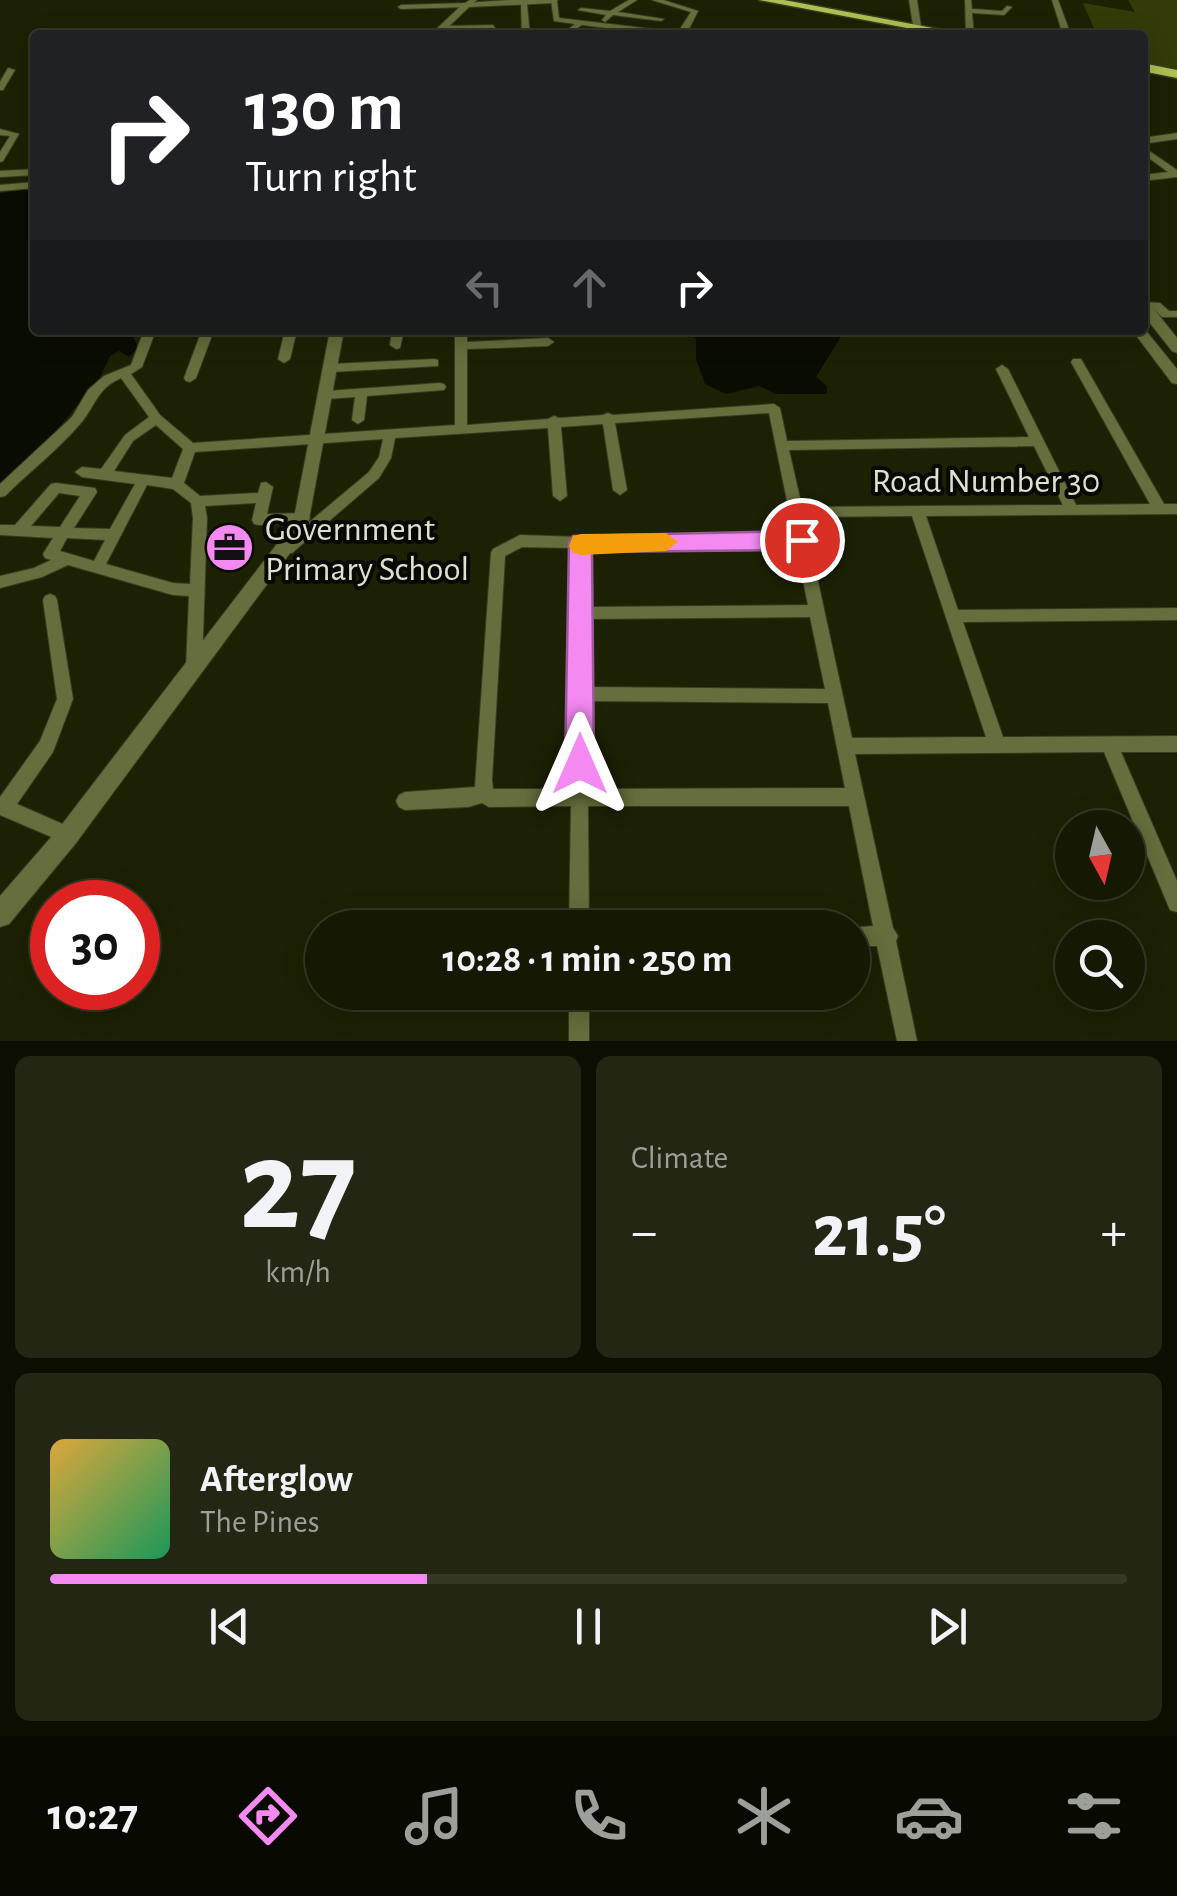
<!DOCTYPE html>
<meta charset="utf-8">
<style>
:root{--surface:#151903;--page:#222612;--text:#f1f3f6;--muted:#9da09a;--line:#343825;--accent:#f389f1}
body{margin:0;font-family:"Alegreya Sans",sans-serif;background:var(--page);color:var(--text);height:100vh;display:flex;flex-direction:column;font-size:38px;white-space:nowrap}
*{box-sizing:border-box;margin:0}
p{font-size:32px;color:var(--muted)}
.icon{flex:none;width:55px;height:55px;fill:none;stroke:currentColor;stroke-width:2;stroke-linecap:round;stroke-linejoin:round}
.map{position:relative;height:1041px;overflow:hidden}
.side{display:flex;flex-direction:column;gap:15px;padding:15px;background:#0c0e02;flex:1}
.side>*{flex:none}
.banner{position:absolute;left:30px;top:30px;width:1118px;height:305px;border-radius:10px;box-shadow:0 5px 25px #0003,0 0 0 2px var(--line);background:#202124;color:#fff;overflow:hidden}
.needle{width:65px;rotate:172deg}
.fabs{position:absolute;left:1055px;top:810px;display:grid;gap:20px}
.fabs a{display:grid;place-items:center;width:90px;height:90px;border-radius:50%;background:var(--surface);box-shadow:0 5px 25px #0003,0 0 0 2px var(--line);font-size:50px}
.speed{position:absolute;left:30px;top:880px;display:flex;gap:20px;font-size:50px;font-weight:700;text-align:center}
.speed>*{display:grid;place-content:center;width:130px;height:130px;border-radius:50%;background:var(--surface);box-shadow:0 5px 25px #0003,0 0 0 2px var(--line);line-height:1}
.speed .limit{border:15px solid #d22;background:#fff;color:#111}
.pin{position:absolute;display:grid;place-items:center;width:85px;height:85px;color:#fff;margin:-42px;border:5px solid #fff;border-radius:50%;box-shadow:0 2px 10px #0007}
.me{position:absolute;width:110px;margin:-55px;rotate:0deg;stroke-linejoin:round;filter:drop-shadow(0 0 8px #0008)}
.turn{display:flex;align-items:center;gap:35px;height:210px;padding:0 50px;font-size:45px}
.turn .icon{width:130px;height:130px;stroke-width:2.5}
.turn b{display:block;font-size:70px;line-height:85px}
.lanes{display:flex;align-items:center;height:95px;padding:0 50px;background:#0003;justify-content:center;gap:50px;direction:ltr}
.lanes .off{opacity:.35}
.big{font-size:75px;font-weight:700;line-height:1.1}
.side .widget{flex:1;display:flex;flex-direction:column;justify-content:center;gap:15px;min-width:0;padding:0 35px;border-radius:15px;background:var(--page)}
.side .dial{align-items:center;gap:0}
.dial b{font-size:130px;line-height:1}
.song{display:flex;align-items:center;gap:30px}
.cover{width:120px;height:120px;border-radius:15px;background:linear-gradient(135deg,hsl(40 70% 55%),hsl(150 70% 35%))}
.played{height:10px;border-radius:5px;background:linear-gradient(90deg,var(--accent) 35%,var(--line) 35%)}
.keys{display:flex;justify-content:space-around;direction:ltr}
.heat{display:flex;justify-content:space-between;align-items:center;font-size:55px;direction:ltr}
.side .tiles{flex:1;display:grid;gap:15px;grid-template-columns:1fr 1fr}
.widget:last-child{grid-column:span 2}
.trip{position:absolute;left:305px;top:910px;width:565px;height:100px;border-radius:50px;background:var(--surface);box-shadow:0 5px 25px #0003,0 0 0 2px var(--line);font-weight:700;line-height:100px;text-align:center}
.tabs{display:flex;height:160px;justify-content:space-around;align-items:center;background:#080a01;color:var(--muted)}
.tabs .icon{width:70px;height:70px}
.tabs .selected{color:var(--accent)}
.tabs b{font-size:45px;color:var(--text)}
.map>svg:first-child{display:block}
.green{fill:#343b08}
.water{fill:#090c00}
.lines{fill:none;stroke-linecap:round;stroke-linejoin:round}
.minor-casing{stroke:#373c21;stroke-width:2}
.tertiary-casing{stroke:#373c21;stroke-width:2}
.primary-casing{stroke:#373c21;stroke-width:3}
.minor{fill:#656e3c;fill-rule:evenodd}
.tertiary{fill:#656e3c;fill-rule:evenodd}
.primary{fill:#adc051;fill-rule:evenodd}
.route{fill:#f389f1;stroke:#9e599d;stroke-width:2.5}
.slow{fill:#f59e0b}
.labels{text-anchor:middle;stroke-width:8;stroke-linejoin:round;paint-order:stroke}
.street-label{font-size:35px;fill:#dde1d0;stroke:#070902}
.poi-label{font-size:35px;fill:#dde1d0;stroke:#070902;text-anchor:start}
</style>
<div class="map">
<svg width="1177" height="1041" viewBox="0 0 1177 1041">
<rect width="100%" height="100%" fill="#1c2104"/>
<!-- green -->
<polygon class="green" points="1128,0 1177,0 1177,69 1143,63 1142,35 1097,35 1083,3 1135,12"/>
<!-- water -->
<g class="water">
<polygon points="35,189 35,330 130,330 138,348 129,357 119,351 110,356 100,377 53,435 0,487 0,193"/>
<polygon points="683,330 845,330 816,377 827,386 827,394 777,394 759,386 726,394 705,384 696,359 696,339"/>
</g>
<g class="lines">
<defs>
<g id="minor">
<polygon points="470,0 477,0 467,7 401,9 398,7 401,5 465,3"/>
<polygon points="551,0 557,1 559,18 678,32 691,12 652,0 663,0 698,11 686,35 664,35 582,25 574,30 570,28 575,24 554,21"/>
<polygon points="629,0 637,0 618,12 664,19 661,21 613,15 605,22 602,20 606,15 578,10 581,8 610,11"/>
<polygon points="965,0 971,0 972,9 1002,11 1007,6 1012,7 1004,15 972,13 974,35 966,35"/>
<polygon points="1052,0 1058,0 1071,35 1063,35"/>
<polygon points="524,2 527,4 530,35 522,35 521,4"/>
<polygon points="493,25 496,29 443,30 439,28 443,26"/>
<polygon points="8,68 15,70 3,90 0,90 0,82"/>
<polygon points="0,129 19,134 3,161 0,162 0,152 10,136 0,135"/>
<polygon points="1177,133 1177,139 1142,144 1142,138"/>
<polygon points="1142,146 1177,170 1177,177 1142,181 1142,175 1168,172 1142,153"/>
<polygon points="35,169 35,175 0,177 0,171"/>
<polygon points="35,182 35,188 0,191 0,185"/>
<polygon points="1142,302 1160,303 1169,311 1177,311 1177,317 1162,317 1153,308 1142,308"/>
<path d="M 144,330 L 156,330 L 142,367 L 131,374 L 160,415 L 193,443 L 455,425 L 455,334 L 461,330 L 467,334 L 467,342 L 548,338 L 554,342 L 548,346 L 467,349 L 467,425 L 548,419 L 554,416 L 559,418 L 603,415 L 608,413 L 613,415 L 774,404 L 780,408 L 787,441 L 1029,437 L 996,369 L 1002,365 L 1008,369 L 1076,505 L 1150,504 L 1071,362 L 1073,359 L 1081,359 L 1164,504 L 1177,504 L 1177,514 L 926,516 L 958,610 L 1177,608 L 1177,620 L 963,622 L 1003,737 L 1177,736 L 1177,752 L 1121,752 L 1177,881 L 1177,912 L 1170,910 L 1104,752 L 855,754 L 893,928 L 898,936 L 896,941 L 917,1041 L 897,1041 L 877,946 L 852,946 L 852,928 L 849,928 L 873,926 L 849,806 L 588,806 L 589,928 L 569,928 L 571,806 L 489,807 L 482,803 L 468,807 L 405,810 L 399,807 L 396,801 L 399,795 L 405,792 L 475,787 L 491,553 L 493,549 L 520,535 L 581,537 L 794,535 L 769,413 L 615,423 L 627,490 L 620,495 L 613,490 L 603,424 L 561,427 L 567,496 L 560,501 L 553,496 L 548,428 L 395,438 L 391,458 L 379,478 L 292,553 L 282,553 L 280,549 L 282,545 L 369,472 L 379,457 L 383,439 L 195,452 L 184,483 L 200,496 L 258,493 L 261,483 L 266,482 L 273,487 L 267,514 L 303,513 L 308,514 L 310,518 L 308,522 L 303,523 L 259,525 L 254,524 L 252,520 L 256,503 L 205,506 L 207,518 L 202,667 L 200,672 L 194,674 L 188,672 L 186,667 L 189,596 L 173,595 L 68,565 L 42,577 L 0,588 L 0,576 L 34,568 L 51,560 L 45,558 L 43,554 L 53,538 L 0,535 L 0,525 L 15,525 L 51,484 L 56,483 L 95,488 L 97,492 L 74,528 L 110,529 L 135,484 L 82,477 L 75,472 L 82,467 L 101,469 L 125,435 L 149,417 L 121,378 C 96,389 96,406 80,424 C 58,450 29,472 5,496 L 0,497 L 0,484 L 72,417 L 88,390 L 104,376 L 131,365 ZM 156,425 L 183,449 L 172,478 L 114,471 L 133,441 ZM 1034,446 L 1063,505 L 802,507 L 789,450 ZM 147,485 L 173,489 L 191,503 L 193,518 L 190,584 L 173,583 L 106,564 ZM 59,493 L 80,496 L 60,527 L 31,526 ZM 912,516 L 986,737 L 852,738 L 804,517 ZM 67,538 L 105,540 L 94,561 L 60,551 ZM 796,546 L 808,605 L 588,607 L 588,548 ZM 522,547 L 574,548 L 571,789 L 493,789 L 492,780 L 505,556 ZM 810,617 L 825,689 L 588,687 L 588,619 ZM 588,701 L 828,703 L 845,788 L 588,789 Z"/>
<polygon points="202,330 214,330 196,378 190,382 186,381 184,378"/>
<polygon points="285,330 297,330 290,359 284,363 278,359"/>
<polygon points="392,330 404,330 400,348 396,349 390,345"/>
<polygon points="434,359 438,360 438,366 331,372 325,368 331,364"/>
<polygon points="440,383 444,384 446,387 444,390 367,396 364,420 358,424 352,420 355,397 327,399 321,395 327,391"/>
<polygon points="50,594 55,596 57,600 73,699 53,752 17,804 74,829 77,835 74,841 68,844 0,815 0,797 40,741 57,699 43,600 45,596"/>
<rect x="569" y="992" width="20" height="49"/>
</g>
<g id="tertiary">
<polygon points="509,0 558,0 554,3 469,7 440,35 430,35 464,3"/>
<polygon points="909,0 917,0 922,33 914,31"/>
<polygon points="1142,299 1147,300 1177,338 1177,353 1172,351 1142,313"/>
<polygon points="1142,326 1177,369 1177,384 1172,383 1132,330 1142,330"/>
<polygon points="330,330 344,330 307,530 76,843 9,924 0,927 0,896 60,827 293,523"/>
</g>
<g id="primary">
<polygon points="759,0 784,0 970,35 944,35"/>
<polygon points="1142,63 1177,70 1177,78 1142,71"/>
</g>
</defs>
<!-- minor casing -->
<use href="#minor" class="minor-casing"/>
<!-- tertiary casing -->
<use href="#tertiary" class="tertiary-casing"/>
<!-- primary casing -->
<use href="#primary" class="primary-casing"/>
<!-- minor -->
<use href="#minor" class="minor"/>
<!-- tertiary -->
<use href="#tertiary" class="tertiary"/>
<!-- primary -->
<use href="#primary" class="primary"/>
</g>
<!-- route -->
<polygon class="route" points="802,531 813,540 802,550 592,552 594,764 589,773 580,777 570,773 565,764 569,543 573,536"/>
<!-- slow -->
<polygon class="slow" points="666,533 678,542 666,551 581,555 572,552 569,546 573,536 581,534"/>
<!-- icons -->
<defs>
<symbol id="office-disc" viewBox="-11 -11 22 22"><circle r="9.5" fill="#f389f1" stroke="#070902"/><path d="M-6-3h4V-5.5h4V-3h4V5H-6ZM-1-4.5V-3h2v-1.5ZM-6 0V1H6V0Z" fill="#111"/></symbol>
</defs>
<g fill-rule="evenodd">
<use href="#office-disc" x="202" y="520" width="55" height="55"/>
</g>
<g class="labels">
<!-- street labels -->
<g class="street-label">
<text x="986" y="492">Road Number 30</text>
</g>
<!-- poi labels -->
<g class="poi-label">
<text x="265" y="540">Government<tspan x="265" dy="40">Primary School</tspan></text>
</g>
</g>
</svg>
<div class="fabs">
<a><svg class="needle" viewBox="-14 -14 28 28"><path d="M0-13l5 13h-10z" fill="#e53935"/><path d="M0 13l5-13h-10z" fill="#9da09a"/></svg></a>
<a><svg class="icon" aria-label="search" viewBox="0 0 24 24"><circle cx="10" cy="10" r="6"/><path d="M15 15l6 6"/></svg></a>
</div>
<div class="speed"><div class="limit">30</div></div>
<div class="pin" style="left:802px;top:540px;background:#d93025"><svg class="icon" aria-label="arrive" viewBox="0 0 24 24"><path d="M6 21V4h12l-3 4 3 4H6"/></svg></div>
<svg class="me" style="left:580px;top:764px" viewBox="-20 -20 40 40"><path d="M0-17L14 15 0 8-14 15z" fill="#f389f1" stroke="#fff" stroke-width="4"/></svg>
<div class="trip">10:28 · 1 min · 250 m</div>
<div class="banner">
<div class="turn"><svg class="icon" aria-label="right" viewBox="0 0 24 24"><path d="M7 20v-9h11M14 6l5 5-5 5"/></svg><div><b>130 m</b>Turn right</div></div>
<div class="lanes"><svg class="icon off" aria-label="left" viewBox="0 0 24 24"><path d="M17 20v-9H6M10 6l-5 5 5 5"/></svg><svg class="icon off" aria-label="ahead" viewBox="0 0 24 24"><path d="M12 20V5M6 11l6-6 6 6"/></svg><svg class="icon" aria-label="right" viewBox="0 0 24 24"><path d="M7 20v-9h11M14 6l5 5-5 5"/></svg></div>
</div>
</div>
<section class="side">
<div class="tiles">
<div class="widget dial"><b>27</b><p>km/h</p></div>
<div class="widget"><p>Climate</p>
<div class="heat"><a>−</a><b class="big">21.5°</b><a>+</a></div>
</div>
<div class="widget">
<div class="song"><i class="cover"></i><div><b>Afterglow</b><p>The Pines</p></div></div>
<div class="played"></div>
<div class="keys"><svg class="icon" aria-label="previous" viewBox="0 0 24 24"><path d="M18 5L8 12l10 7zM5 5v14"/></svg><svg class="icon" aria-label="pause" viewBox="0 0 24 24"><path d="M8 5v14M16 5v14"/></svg><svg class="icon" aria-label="next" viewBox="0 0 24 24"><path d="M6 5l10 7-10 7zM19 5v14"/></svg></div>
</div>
</div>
</section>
<nav class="tabs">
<b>10:27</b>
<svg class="icon selected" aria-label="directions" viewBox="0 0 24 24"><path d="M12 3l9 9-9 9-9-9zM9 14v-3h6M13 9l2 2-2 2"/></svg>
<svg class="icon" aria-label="music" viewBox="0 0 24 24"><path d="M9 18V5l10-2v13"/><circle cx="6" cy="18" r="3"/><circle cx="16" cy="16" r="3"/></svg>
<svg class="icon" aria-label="phone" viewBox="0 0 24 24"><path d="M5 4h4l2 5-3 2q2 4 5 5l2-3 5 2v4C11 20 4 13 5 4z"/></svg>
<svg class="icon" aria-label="climate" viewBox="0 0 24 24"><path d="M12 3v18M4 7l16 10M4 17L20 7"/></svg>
<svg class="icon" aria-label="car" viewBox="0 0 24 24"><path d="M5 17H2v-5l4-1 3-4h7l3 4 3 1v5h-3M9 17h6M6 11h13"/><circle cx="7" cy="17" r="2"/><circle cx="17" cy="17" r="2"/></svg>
<svg class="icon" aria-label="filters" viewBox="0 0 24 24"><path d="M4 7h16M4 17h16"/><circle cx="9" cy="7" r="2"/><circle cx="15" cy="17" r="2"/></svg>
</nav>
